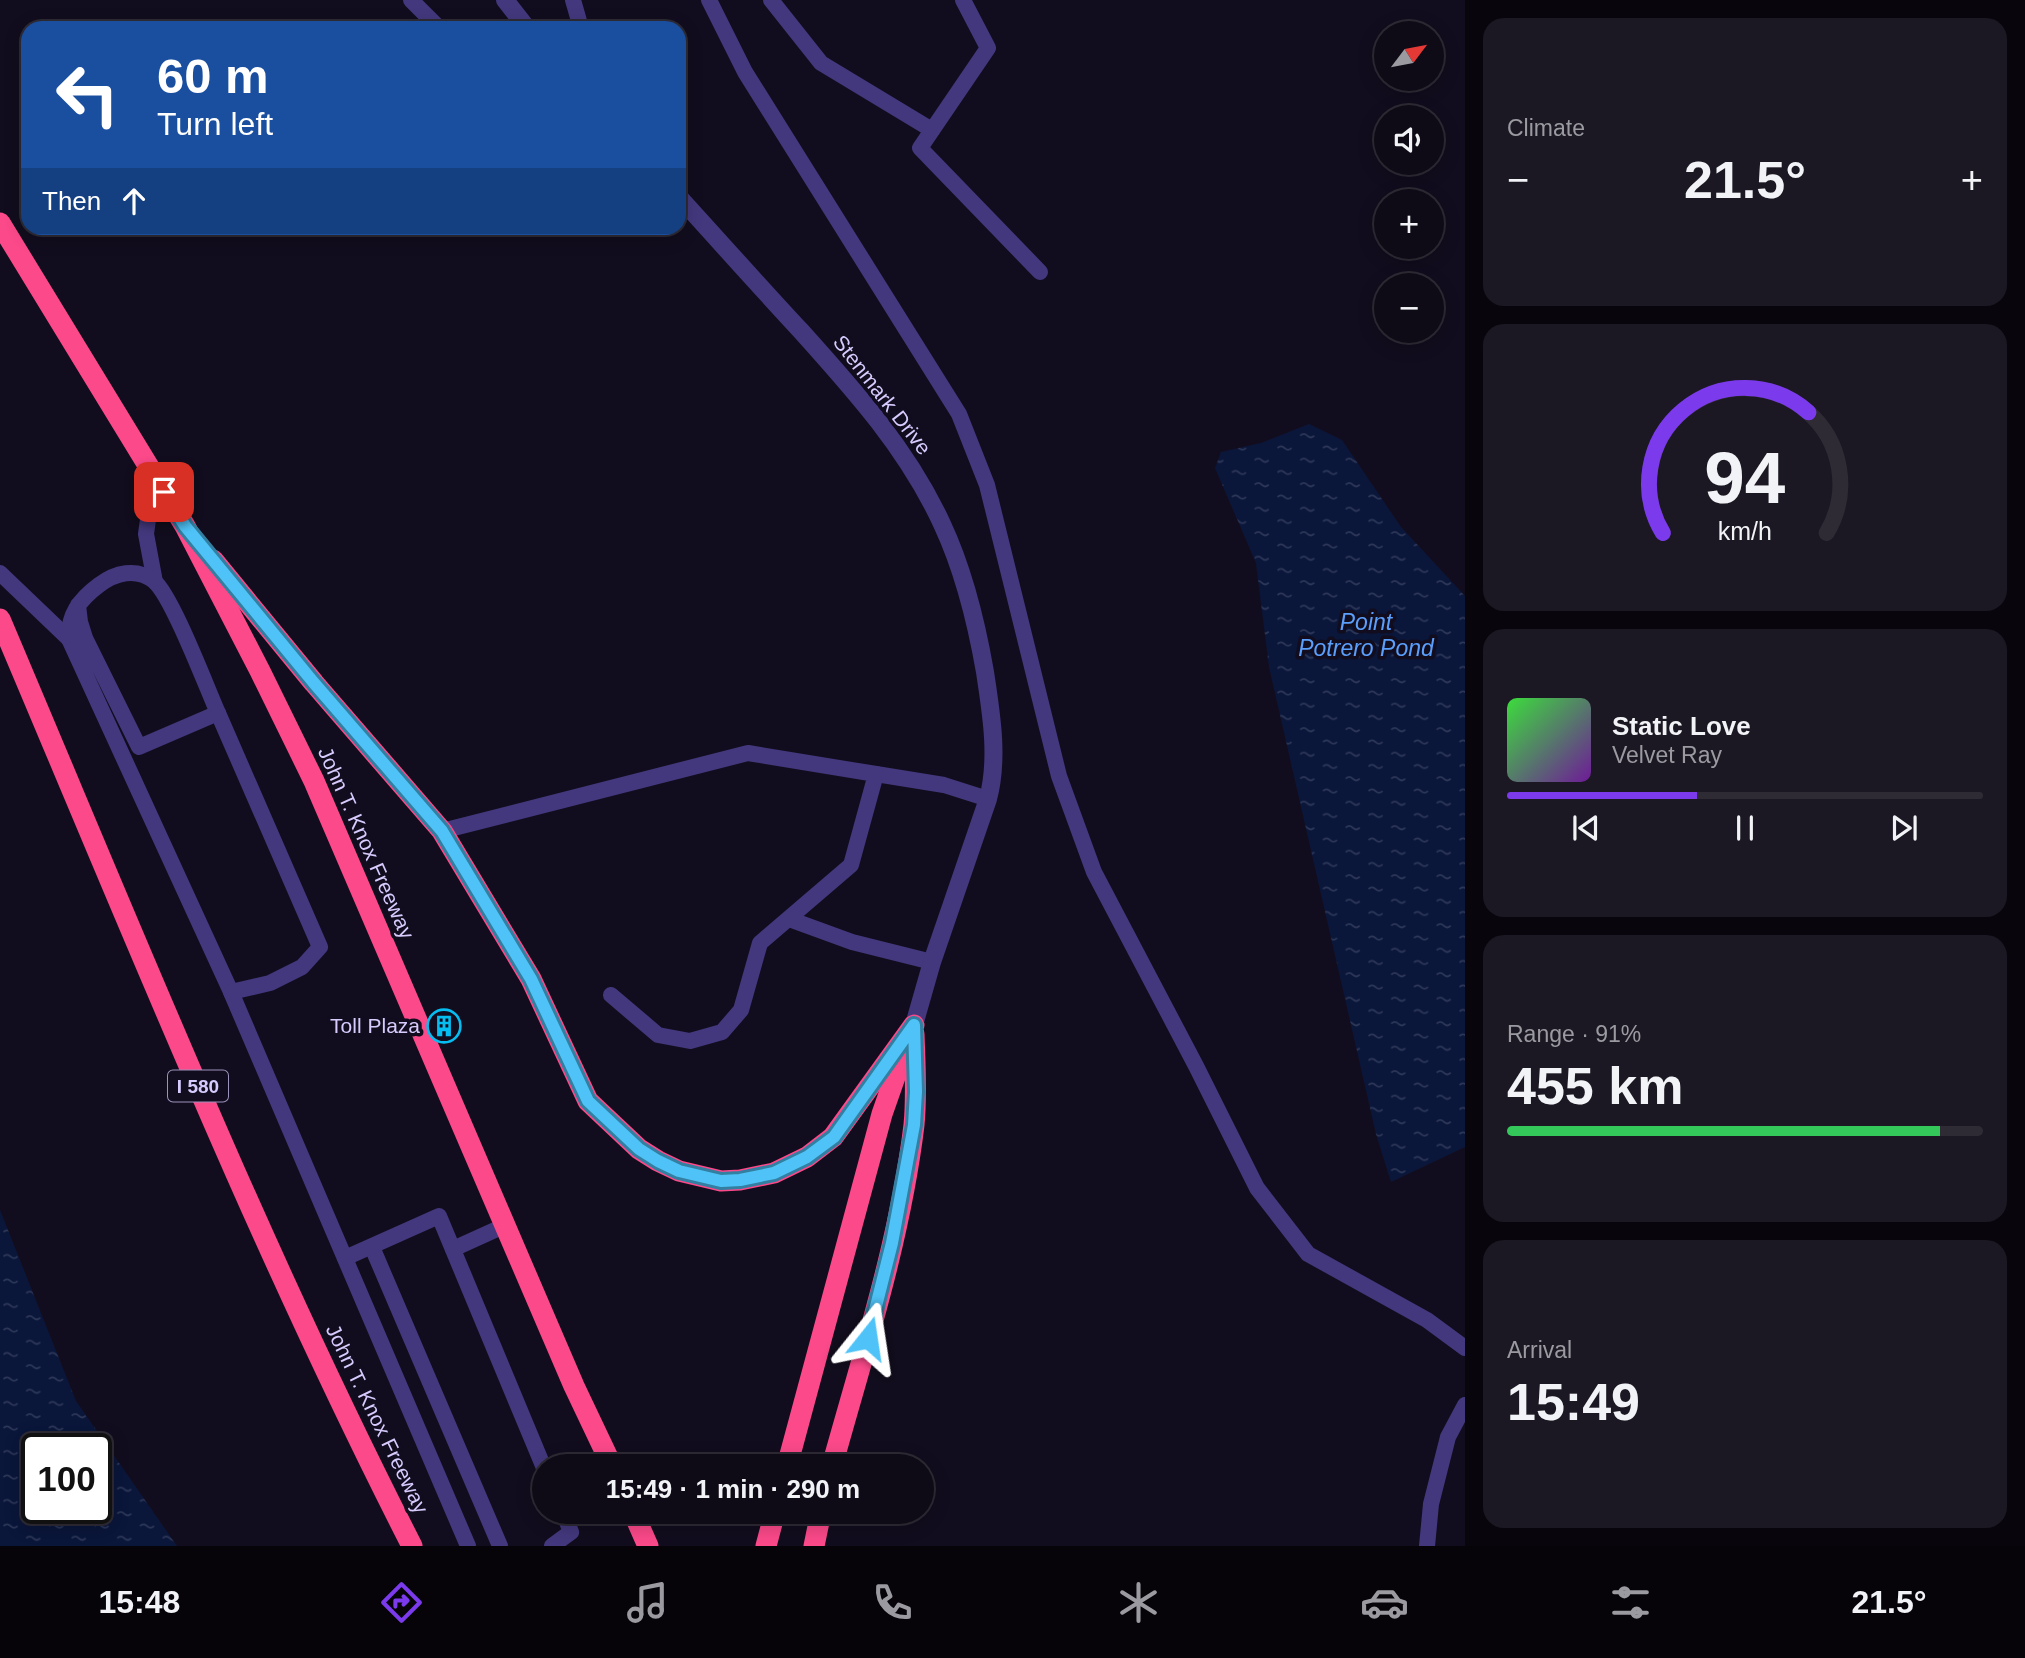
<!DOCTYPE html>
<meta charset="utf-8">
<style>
:root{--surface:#0e0a16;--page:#1c1823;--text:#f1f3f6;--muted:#9b9aa1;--line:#2e2b35;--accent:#7c3aed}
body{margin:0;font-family:Helvetica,sans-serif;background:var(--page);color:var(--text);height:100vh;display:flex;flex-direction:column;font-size:26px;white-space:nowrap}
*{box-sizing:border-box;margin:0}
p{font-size:23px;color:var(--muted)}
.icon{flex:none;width:38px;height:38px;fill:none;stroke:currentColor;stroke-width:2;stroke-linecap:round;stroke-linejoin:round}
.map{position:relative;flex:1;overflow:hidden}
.side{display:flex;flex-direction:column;gap:18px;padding:18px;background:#08060c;width:560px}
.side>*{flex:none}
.banner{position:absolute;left:21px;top:21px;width:665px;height:214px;border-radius:21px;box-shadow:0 4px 18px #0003,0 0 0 2px var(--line);background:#1a4fa0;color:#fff;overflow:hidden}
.needle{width:46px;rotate:58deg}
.buttons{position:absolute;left:1374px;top:21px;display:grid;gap:14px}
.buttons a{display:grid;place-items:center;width:70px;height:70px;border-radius:50%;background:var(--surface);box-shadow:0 4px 18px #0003,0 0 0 2px var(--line);font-size:35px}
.speed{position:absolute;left:21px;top:1433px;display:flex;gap:14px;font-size:35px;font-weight:700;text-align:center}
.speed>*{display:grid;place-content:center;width:91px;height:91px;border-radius:50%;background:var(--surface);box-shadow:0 4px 18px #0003,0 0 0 2px var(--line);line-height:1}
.speed .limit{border:4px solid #111;border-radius:10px;background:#fff;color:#111}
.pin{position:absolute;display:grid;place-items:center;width:60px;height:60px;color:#fff;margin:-30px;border-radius:14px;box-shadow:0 4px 10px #0006}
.me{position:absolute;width:77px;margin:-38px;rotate:15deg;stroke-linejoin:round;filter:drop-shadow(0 0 5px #0008)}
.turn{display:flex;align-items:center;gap:24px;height:147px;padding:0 21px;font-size:32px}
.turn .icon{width:91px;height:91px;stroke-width:2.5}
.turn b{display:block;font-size:49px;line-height:60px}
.then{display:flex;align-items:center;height:66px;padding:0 21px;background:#0003;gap:14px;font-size:26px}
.big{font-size:52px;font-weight:700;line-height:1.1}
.side .widget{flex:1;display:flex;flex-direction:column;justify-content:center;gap:10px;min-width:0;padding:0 24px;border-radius:21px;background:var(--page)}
.side .dial{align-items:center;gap:0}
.dial svg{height:182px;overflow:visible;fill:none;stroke:var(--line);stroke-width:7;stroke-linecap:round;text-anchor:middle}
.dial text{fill:var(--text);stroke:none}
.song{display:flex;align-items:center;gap:21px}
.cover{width:84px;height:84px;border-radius:10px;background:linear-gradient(135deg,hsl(120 70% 55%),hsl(280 70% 35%))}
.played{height:7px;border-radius:4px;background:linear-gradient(90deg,var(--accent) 40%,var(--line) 40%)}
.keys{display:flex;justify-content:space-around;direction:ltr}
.heat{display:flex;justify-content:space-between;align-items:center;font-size:38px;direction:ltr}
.charge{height:10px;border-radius:5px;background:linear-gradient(90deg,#34c759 91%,var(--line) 0)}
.trip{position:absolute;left:532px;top:1454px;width:402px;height:70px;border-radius:35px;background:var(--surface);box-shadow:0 4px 18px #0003,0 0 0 2px var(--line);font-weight:700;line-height:70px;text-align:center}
.menu{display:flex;height:112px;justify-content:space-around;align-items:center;background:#060409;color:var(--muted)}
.menu .icon{width:49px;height:49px}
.menu .current{color:var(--accent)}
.menu b{font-size:32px;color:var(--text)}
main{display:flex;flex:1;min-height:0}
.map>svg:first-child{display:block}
.water{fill:url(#water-ripples);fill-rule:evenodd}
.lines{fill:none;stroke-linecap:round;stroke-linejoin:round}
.service{stroke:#43387d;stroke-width:16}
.minor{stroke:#43387d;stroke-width:18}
.motorway{stroke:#fb4989;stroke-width:21}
.route-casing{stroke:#337fa1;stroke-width:18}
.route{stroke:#4fc3f7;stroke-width:12}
.labels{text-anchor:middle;stroke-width:7;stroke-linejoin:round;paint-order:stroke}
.shield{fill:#120d1e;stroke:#9c92bb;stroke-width:2}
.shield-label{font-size:19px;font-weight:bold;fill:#d7cbfe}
.street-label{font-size:21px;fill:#d7cbfe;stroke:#120d1e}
.poi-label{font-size:21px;fill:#d7cbfe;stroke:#120d1e;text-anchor:end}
.water-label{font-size:23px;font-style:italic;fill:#5b9ffc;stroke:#120d1e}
</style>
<main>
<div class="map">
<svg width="1465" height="1546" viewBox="0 0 1465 1546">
<defs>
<pattern id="water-ripples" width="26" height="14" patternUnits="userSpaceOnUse" patternTransform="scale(1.75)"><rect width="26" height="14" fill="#0a163a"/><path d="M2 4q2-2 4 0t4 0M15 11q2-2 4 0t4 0" fill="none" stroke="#2d3758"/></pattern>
</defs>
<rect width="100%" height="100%" fill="#120d1e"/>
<!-- water -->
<g class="water">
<polygon points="1309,424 1342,440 1401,527 1465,596 1465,1147 1391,1182 1376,1134 1269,667 1256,563 1215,468 1221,452 1261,443"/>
<path d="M 0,1210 L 76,1401 L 177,1546 L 0,1546 ZM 37,1449 L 96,1449 L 96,1508 L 37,1508 Z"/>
</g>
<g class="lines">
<!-- service -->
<g class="service">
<polyline points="411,0 439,28"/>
<polyline points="573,0 581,28"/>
<polyline points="709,0 745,72 959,414 987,485 1059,776 1094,872 1196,1066 1257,1188 1308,1254 1427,1320 1465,1348"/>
<polyline points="771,0 821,63 932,130"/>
<polyline points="963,0 988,48 920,148 1040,272"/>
<polyline points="154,475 146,534 155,582"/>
<polyline points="0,573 69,639"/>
<path d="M 78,605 L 80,622 L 85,638 L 139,747 L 218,713 C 206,686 172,596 154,581 C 136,567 115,573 99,585 C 79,600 68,615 69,639 L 231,992 L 468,1546"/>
<polyline points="218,713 320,947 302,967 270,983 231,992"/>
<polyline points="876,774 944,785 988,799"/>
<polyline points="442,831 748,753 876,774 851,865 760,943 741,1010 722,1032 690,1041 658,1035 611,995"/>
<polyline points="789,919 852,942 932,962"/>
<polyline points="372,1247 500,1546"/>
<polyline points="453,1249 506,1225"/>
<polyline points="345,1258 439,1216 544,1468"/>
<polyline points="552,1546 571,1532 563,1512"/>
<polyline points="1427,1546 1431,1504 1448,1437 1465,1405"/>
</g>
<!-- minor -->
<g class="minor">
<polyline points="505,0 527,28"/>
<path d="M 679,197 C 720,242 760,287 801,331 C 855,391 908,450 942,524 C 964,571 976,620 985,672 C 991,712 999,758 988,799 L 932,962 L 914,1025"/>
</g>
<!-- motorway -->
<g class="motorway">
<polyline points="0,223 185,526 260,671 314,781 574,1386 612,1466"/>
<polyline points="213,560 314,683 442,831 531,979 588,1101 639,1149 658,1161 679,1171 721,1181 740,1180 774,1173 807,1157 833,1137 914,1025"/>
<path d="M 0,619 C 132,930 258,1245 412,1546"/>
<polyline points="787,1466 882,1114 902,1057"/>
<path d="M 832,1466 C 863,1354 900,1241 914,1125 C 917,1095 915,1064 914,1034"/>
<polyline points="633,1512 648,1546"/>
<polyline points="766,1546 775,1512"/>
<polyline points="814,1546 821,1512"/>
</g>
</g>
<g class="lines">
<defs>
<polyline id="route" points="164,492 185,526 314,683 442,831 531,979 588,1101 639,1149 658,1161 679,1171 721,1181 740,1180 774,1173 807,1157 834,1137 914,1025 916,1092 914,1125 892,1243 868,1338"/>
</defs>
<!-- route casing -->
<use href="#route" class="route-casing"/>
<!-- route -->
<use href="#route" class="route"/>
</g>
<!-- icons -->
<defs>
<symbol id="building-ring" viewBox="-11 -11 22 22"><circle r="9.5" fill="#120d1e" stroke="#05bdf0" stroke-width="1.5"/><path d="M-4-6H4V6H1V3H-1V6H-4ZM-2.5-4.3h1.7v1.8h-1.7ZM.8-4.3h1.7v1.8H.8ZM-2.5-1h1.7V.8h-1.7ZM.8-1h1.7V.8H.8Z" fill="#05bdf0"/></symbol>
</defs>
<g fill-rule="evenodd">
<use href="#building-ring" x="425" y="1007" width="38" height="38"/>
</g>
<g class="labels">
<!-- shield labels -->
<rect class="shield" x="168" y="1070.5" width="60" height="31" rx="5"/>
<g class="shield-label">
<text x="198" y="1093">I 580</text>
</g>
<!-- street labels -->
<g class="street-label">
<text transform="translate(882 395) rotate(52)" y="7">Stenmark Drive</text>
<text transform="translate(366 843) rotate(66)" y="7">John T. Knox Freeway</text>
<text transform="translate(377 1419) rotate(64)" y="7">John T. Knox Freeway</text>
</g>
<!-- poi labels -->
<g class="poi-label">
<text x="420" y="1033">Toll Plaza</text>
</g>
<!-- water labels -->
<g class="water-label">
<text x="1366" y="630">Point<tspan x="1366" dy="26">Potrero Pond</tspan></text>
</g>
</g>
</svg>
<div class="buttons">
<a><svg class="needle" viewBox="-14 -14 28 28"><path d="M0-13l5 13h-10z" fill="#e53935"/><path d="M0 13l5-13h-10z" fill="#9b9aa1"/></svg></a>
<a><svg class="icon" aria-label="sound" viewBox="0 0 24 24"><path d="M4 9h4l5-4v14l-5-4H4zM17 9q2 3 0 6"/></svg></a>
<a>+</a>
<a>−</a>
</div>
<div class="speed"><div class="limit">100</div></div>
<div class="pin" style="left:164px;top:492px;background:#d93025"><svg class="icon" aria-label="arrive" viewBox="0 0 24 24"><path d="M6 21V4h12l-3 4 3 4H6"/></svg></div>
<svg class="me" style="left:868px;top:1338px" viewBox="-20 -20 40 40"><path d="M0-17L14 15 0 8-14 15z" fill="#4fc3f7" stroke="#fff" stroke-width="4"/></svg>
<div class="trip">15:49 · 1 min · 290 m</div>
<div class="banner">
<div class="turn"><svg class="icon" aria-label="left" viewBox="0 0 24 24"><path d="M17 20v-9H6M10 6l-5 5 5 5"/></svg><div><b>60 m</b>Turn left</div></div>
<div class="then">Then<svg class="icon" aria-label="ahead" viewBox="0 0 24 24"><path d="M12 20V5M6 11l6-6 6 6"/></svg></div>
</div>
</div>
<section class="side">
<div class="widget"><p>Climate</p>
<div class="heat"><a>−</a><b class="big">21.5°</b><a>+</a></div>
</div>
<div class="widget dial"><svg viewBox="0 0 100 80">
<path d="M14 69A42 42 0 1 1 86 69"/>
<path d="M14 69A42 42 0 0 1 78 16" stroke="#7c3aed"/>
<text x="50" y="56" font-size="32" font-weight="700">94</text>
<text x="50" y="72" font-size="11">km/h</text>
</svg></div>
<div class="widget">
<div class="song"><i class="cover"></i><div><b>Static Love</b><p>Velvet Ray</p></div></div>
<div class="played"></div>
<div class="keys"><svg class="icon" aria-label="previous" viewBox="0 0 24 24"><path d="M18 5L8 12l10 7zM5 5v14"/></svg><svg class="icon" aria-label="pause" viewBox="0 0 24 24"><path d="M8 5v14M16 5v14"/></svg><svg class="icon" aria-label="next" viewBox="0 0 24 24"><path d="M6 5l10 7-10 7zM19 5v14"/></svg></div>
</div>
<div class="widget"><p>Range · 91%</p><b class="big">455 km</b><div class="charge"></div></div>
<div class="widget"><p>Arrival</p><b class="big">15:49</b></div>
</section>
</main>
<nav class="menu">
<b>15:48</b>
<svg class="icon current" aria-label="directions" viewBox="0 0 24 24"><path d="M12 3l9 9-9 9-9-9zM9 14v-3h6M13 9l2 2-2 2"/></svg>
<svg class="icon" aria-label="music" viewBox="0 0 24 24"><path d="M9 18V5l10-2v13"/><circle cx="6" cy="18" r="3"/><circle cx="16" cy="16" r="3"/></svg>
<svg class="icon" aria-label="phone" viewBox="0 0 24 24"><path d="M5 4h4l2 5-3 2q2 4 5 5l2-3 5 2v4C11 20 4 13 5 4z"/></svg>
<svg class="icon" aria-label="climate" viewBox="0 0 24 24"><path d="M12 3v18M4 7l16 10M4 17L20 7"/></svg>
<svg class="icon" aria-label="car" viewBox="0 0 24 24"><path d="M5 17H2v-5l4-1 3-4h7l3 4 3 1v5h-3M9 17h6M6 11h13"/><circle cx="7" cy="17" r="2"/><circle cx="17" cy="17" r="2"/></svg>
<svg class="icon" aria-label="filters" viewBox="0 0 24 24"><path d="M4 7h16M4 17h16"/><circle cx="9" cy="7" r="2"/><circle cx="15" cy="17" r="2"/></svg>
<b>21.5°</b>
</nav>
